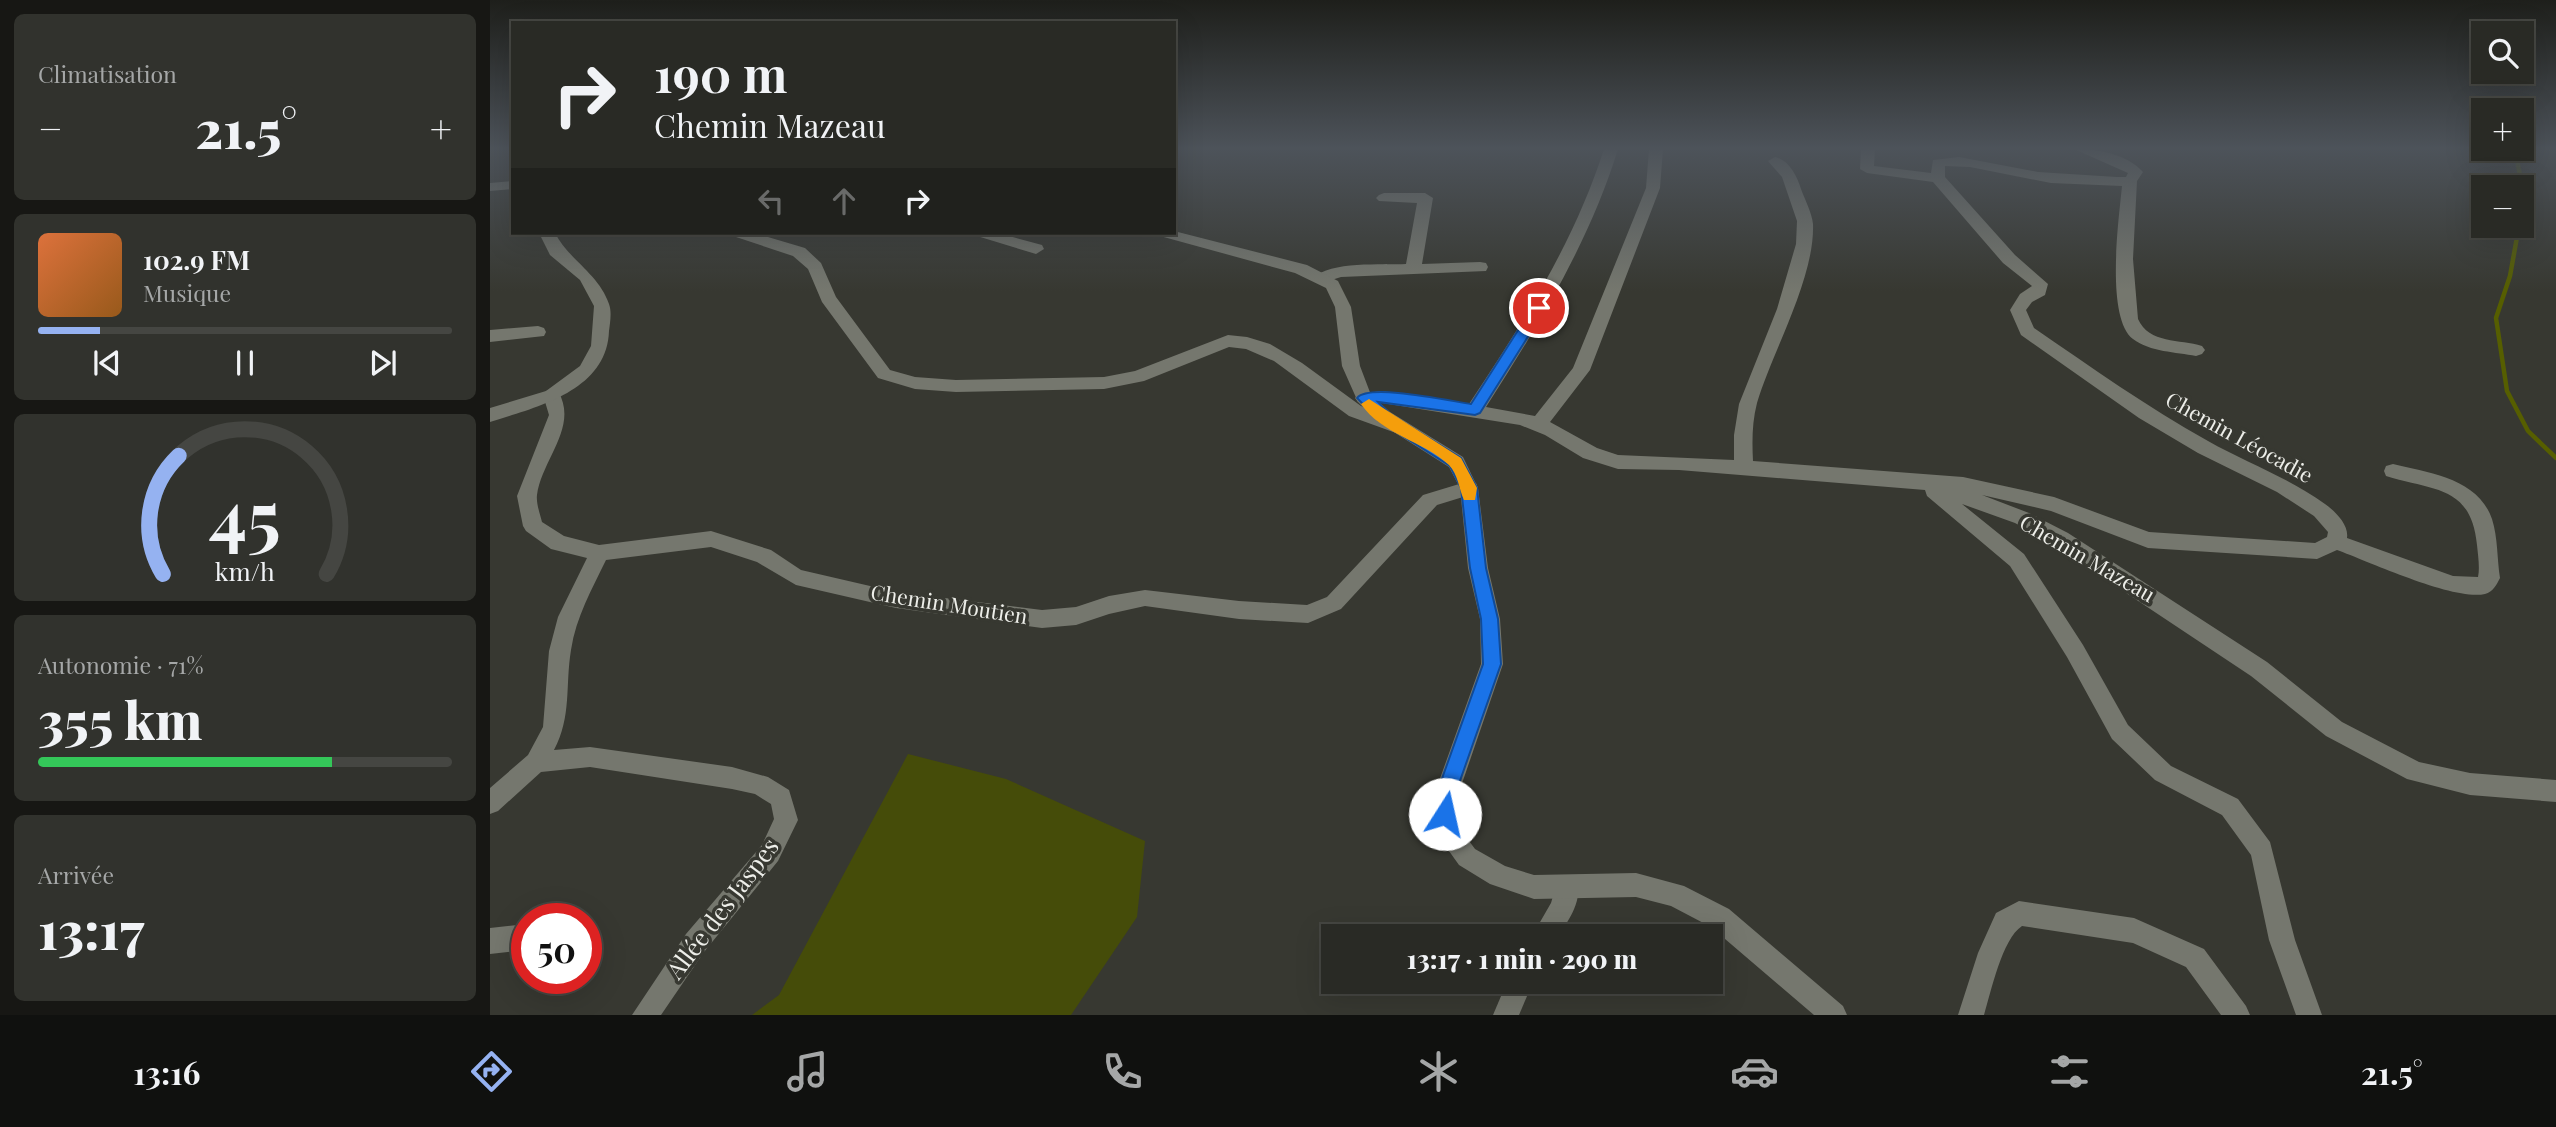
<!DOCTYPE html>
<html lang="fr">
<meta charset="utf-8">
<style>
:root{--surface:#292a25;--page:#31322d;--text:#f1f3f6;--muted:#a5a7a7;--line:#454642;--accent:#95b2f1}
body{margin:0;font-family:"Playfair Display",serif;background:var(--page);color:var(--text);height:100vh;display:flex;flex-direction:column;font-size:26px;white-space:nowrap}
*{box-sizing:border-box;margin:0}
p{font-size:23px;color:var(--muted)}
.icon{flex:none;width:38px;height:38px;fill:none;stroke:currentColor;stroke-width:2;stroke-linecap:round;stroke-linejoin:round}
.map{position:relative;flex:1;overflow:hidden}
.sheet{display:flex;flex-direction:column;gap:14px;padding:14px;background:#171714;width:490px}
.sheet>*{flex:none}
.guide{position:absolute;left:21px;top:21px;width:665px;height:214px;border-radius:0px;box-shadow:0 7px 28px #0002,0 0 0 2px var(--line);background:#292a25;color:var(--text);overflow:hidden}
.controls{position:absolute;left:1981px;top:21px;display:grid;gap:14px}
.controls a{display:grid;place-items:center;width:63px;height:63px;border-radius:0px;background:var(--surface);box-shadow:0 7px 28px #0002,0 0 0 2px var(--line);font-size:35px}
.speed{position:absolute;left:21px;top:903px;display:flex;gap:14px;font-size:35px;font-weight:700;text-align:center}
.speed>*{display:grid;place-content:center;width:91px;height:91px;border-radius:50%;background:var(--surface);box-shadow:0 7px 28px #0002,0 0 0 2px var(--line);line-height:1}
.speed .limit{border:10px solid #d22;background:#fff;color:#111}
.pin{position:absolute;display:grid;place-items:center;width:60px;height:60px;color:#fff;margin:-30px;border:4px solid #fff;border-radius:50%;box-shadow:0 2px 7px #0007}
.me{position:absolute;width:77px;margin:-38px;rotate:10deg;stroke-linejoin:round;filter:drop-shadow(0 0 5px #0008)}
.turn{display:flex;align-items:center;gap:24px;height:147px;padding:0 28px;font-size:32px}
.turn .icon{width:91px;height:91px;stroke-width:2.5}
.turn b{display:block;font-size:49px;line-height:60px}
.lanes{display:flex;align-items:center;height:66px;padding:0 28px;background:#0003;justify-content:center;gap:35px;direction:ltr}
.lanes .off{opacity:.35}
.big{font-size:52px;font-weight:800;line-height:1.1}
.sheet .card{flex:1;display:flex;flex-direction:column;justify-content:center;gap:10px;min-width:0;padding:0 24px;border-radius:10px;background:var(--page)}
.sheet .dial{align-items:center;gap:0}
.dial svg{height:182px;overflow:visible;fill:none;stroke:var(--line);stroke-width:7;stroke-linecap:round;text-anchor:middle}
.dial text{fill:var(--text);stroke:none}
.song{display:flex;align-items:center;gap:21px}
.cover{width:84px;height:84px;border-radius:10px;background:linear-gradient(135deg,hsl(20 70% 55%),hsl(30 70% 35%))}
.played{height:7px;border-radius:4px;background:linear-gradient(90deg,var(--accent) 15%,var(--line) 15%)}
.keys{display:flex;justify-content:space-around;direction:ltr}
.heat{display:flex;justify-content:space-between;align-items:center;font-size:38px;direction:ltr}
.charge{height:10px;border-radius:5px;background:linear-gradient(90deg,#34c759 71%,var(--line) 0)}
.trip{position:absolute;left:831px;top:924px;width:402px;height:70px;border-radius:0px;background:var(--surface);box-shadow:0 7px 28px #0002,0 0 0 2px var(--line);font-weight:800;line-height:70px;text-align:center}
.menu{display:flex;height:112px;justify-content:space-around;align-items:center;background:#10110f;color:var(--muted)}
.menu .icon{width:49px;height:49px}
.menu .selected{color:var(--accent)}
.menu b{font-size:32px;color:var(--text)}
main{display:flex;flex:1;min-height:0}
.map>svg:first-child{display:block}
.green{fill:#454c09}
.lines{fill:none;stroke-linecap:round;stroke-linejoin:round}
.stream{stroke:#565e00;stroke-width:4.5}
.minor{fill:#75776e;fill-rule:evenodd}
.tertiary{fill:#75776e;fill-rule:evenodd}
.secondary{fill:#75776e;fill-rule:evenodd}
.route{fill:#1a73e8;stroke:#114b97;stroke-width:2}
.slow{fill:#f59e0b}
.labels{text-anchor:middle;stroke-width:7;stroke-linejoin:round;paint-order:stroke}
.street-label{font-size:21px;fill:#edeee9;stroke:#373831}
.near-street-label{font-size:24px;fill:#edeee9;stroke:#373831}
</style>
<main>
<section class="sheet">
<div class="card"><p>Climatisation</p>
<div class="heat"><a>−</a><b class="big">21.5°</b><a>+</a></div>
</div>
<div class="card">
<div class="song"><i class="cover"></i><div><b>102.9 FM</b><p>Musique</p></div></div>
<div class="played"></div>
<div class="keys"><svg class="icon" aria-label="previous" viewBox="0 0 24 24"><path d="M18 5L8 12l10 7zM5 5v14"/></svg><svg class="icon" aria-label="pause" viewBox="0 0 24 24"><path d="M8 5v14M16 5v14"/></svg><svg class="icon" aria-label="next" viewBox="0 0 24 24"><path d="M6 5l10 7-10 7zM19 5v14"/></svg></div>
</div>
<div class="card dial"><svg viewBox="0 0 100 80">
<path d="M14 69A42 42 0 1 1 86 69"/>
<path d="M14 69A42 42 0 0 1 21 17" stroke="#95b2f1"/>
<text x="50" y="56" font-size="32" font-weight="700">45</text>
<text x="50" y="72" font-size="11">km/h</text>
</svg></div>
<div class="card"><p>Autonomie · 71%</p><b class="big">355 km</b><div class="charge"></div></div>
<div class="card"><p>Arrivée</p><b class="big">13:17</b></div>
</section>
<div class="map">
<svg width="2066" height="1015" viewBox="0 0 2066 1015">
<rect width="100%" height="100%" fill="#373831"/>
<!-- green -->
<polygon class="green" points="418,754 516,779 655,841 647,917 581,1015 262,1015 289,995"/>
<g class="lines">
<!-- stream -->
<g class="stream">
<polyline points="2025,149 2035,202 2032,219"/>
<polyline points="2029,226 2020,276 2006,318 2017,391 2038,431 2066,458"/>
</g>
<!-- minor -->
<g class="minor">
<path d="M 1114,149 L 1128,149 C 1099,243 1049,324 996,407 L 1045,416 L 1083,368 L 1156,188 L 1159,149 L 1173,149 L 1170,188 L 1100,370 L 1060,422 L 1107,448 L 1128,455 L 1244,460 L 1244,435 L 1249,404 L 1287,309 L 1306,244 L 1307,221 L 1292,177 L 1278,161 L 1285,157 C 1299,160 1307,176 1311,189 C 1315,200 1322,213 1323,224 C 1325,278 1283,350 1267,403 C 1262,422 1262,442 1263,461 L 1473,477 L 1564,497 L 1659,532 L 1825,543 L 1837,537 L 1838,532 L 1824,516 L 1787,492 L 1708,453 L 1649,418 L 1531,335 L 1520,310 L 1530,294 L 1542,286 L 1513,263 L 1443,182 L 1377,173 L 1370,169 L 1371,149 L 1385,149 L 1384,166 L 1441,173 L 1443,160 L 1469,157 L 1548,172 L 1627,177 L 1636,177 L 1638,173 L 1584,149 C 1608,149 1637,154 1653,172 L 1647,181 L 1643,259 L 1648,319 C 1659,344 1690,339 1712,346 L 1715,350 L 1712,354 L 1706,356 C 1686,352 1660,352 1643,339 C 1615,317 1629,218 1632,186 L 1561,183 L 1480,167 L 1455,166 L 1455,177 L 1525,255 L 1558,284 L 1555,295 L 1542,302 L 1536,310 L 1544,328 C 1601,367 1657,407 1718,441 C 1757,463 1799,478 1835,504 C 1846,512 1859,525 1857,538 L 1963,576 L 1988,577 C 1990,568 1988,555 1987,545 C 1981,485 1944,491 1896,476 L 1894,471 L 1896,466 L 1903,464 C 1939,473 1988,478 2002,519 C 2008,538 2007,559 2010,578 C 2007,584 2003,592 1995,594 C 1964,601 1880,562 1847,550 L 1827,559 L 1658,548 L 1561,511 L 1492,495 L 1539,513 L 1578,533 L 1777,662 L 1852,722 L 1929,762 L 1980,773 L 2066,780 L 2066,802 L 1980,795 L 1917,779 L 1836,736 L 1761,676 L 1564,545 L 1525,523 L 1472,504 L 1534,554 L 1593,645 L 1638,725 L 1681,766 L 1748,799 L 1780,842 L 1805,940 L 1832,1015 L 1806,1015 L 1779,940 L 1761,855 L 1732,815 L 1665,780 L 1622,739 L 1577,657 L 1520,566 L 1437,496 L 1435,490 L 1189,470 L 1128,469 L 1093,458 L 1055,435 L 1030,425 L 892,403 L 868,402 L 865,398 L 868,394 L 892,391 L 979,404 C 1033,322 1084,243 1114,149 Z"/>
<polygon points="23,181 23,189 0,191 0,183"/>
<path d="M 894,193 L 935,193 L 943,198 L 932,264 L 990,262 L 996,263 L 998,267 L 996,271 L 851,277 L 832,283 L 826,282 L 824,278 C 839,261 893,265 916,264 L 927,203 L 889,201 L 886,198 L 889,195 Z"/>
<polygon points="240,233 264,233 315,248 331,263 346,297 400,370 425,377 466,380 614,377 645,371 738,335 757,337 780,344 812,363 871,406 912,421 915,426 912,431 906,433 859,416 784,361 756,349 739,347 654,381 614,389 466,392 425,389 388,378 332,302 318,269 303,256 243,236"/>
<polygon points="484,233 508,233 552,245 554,249 546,254 487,236"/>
<polygon points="48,326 54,328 56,332 54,336 0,342 0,330"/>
<path d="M 62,389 L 68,391 C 89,427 52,459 47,495 C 46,503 50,514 52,522 L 74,536 L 109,545 L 221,531 L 281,550 L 311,570 L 406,592 L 552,610 L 586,607 L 619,596 L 655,590 L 749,601 L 817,605 L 837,597 L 933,495 L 979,481 L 986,483 L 988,488 L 986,493 L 947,505 L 851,609 L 818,623 L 749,619 L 655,606 L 619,614 L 586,625 L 552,628 L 406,608 L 306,585 L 267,562 L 221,547 L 116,560 C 102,589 86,617 81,650 C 75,686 82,716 64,750 L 100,747 L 242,767 L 278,777 L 299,790 L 308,820 L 288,861 L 214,952 L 171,1015 L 142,1015 L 196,934 L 272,845 L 284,819 L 281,804 L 265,794 L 242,789 L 100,767 L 51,772 L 8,811 L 0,814 L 0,788 L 38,755 L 53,727 L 59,651 L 68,617 L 97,558 L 61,549 L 36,531 L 33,526 L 27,496 L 59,415 L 53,395 L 56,391 Z"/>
<path d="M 1077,876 L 1086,879 C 1094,899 1079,920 1068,936 L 1042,936 L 1061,903 L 1068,879 Z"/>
<path d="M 1529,901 L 1644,918 L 1714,949 L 1756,1006 L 1760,1015 L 1731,1015 L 1696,967 L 1643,943 L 1532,926 C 1512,939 1501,992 1494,1015 L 1468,1015 L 1488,953 L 1506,913 Z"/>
<polygon points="37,924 37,950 0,954 0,928"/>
<polygon points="1017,982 1043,982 1029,1015 1003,1015"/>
</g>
<!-- tertiary -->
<path class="tertiary" d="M 49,233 L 65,233 C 79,260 109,274 119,304 C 122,312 120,323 119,331 C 117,391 47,407 0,422 L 0,408 L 56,391 L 90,366 L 101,346 L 104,306 L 90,280 L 60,255 Z"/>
<!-- secondary -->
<polygon class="secondary" points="684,231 817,265 848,281 861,307 870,366 881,395 900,412 973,457 988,488 998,568 1010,619 1013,664 967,798 968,826 985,849 1015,866 1044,875 1146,873 1194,886 1239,909 1353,1006 1357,1015 1324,1015 1221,927 1181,906 1146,897 1044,899 1000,884 969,865 944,830 943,798 991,664 990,619 978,568 970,488 959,467 888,422 868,402 852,366 845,307 836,288 805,273 670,236 667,233 684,233"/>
</g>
<!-- sky -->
<linearGradient id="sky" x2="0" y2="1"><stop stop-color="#1e1f1b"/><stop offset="0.51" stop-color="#4d535a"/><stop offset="1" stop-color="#4d535a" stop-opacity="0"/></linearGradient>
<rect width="2066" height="291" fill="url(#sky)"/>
<!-- route -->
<path class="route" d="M 1049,304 L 1056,308 L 990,413 L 985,415 L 888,402 L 900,414 L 971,458 L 987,488 L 996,568 L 1008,619 L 1011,664 L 964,798 L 965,814 L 962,820 L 955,823 L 948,820 L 945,798 L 993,664 L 991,619 L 980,568 L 971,488 L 960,466 L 889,421 L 867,398 C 879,383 960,401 981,404 L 1044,305 Z"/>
<!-- slow -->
<path class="slow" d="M 879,399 L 971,458 L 987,488 L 985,500 L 974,500 C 969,489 968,474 959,465 C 933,441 891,434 871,404 Z"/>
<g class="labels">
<!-- street labels -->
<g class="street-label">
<text transform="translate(1749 438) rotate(29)" y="7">Chemin Léocadie</text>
<text transform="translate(1597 559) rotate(30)" y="7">Chemin Mazeau</text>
<text transform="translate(459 605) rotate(9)" y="7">Chemin Moutien</text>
</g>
<!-- near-street labels -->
<g class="near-street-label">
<text transform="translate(233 909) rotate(-53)" y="8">Allée des Jaspes</text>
</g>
</g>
</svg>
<div class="controls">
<a><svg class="icon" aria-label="search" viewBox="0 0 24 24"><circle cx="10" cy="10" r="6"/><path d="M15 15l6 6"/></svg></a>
<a>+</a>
<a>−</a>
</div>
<div class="speed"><div class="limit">50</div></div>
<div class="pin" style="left:1049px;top:308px;background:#d93025"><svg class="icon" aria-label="arrive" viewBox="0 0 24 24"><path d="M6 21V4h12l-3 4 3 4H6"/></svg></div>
<svg class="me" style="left:955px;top:814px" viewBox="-20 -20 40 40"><circle r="19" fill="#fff"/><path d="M0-13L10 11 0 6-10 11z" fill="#1a73e8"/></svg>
<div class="trip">13:17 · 1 min · 290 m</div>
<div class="guide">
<div class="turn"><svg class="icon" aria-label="right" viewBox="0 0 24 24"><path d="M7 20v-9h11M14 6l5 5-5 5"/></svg><div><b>190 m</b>Chemin Mazeau</div></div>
<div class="lanes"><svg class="icon off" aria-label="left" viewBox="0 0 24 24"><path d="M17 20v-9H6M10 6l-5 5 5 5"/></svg><svg class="icon off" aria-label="ahead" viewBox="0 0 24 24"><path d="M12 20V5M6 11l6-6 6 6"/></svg><svg class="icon" aria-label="right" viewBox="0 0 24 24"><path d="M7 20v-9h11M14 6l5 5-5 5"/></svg></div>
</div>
</div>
</main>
<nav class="menu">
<b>13:16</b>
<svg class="icon selected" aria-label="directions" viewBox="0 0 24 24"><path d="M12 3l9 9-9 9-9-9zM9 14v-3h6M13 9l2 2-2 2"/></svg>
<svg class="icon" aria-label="music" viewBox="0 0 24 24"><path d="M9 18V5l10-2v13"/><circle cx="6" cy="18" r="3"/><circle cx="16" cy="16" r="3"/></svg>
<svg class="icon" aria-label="phone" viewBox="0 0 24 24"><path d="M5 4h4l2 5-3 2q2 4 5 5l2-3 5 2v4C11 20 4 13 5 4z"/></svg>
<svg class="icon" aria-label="climate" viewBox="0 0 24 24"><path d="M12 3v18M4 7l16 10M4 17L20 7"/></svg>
<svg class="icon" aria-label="car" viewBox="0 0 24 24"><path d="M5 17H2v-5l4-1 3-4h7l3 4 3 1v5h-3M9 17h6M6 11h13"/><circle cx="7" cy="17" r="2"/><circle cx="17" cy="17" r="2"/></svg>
<svg class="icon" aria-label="filters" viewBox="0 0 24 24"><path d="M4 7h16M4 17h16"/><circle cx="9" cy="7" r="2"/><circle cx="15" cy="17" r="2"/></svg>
<b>21.5°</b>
</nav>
